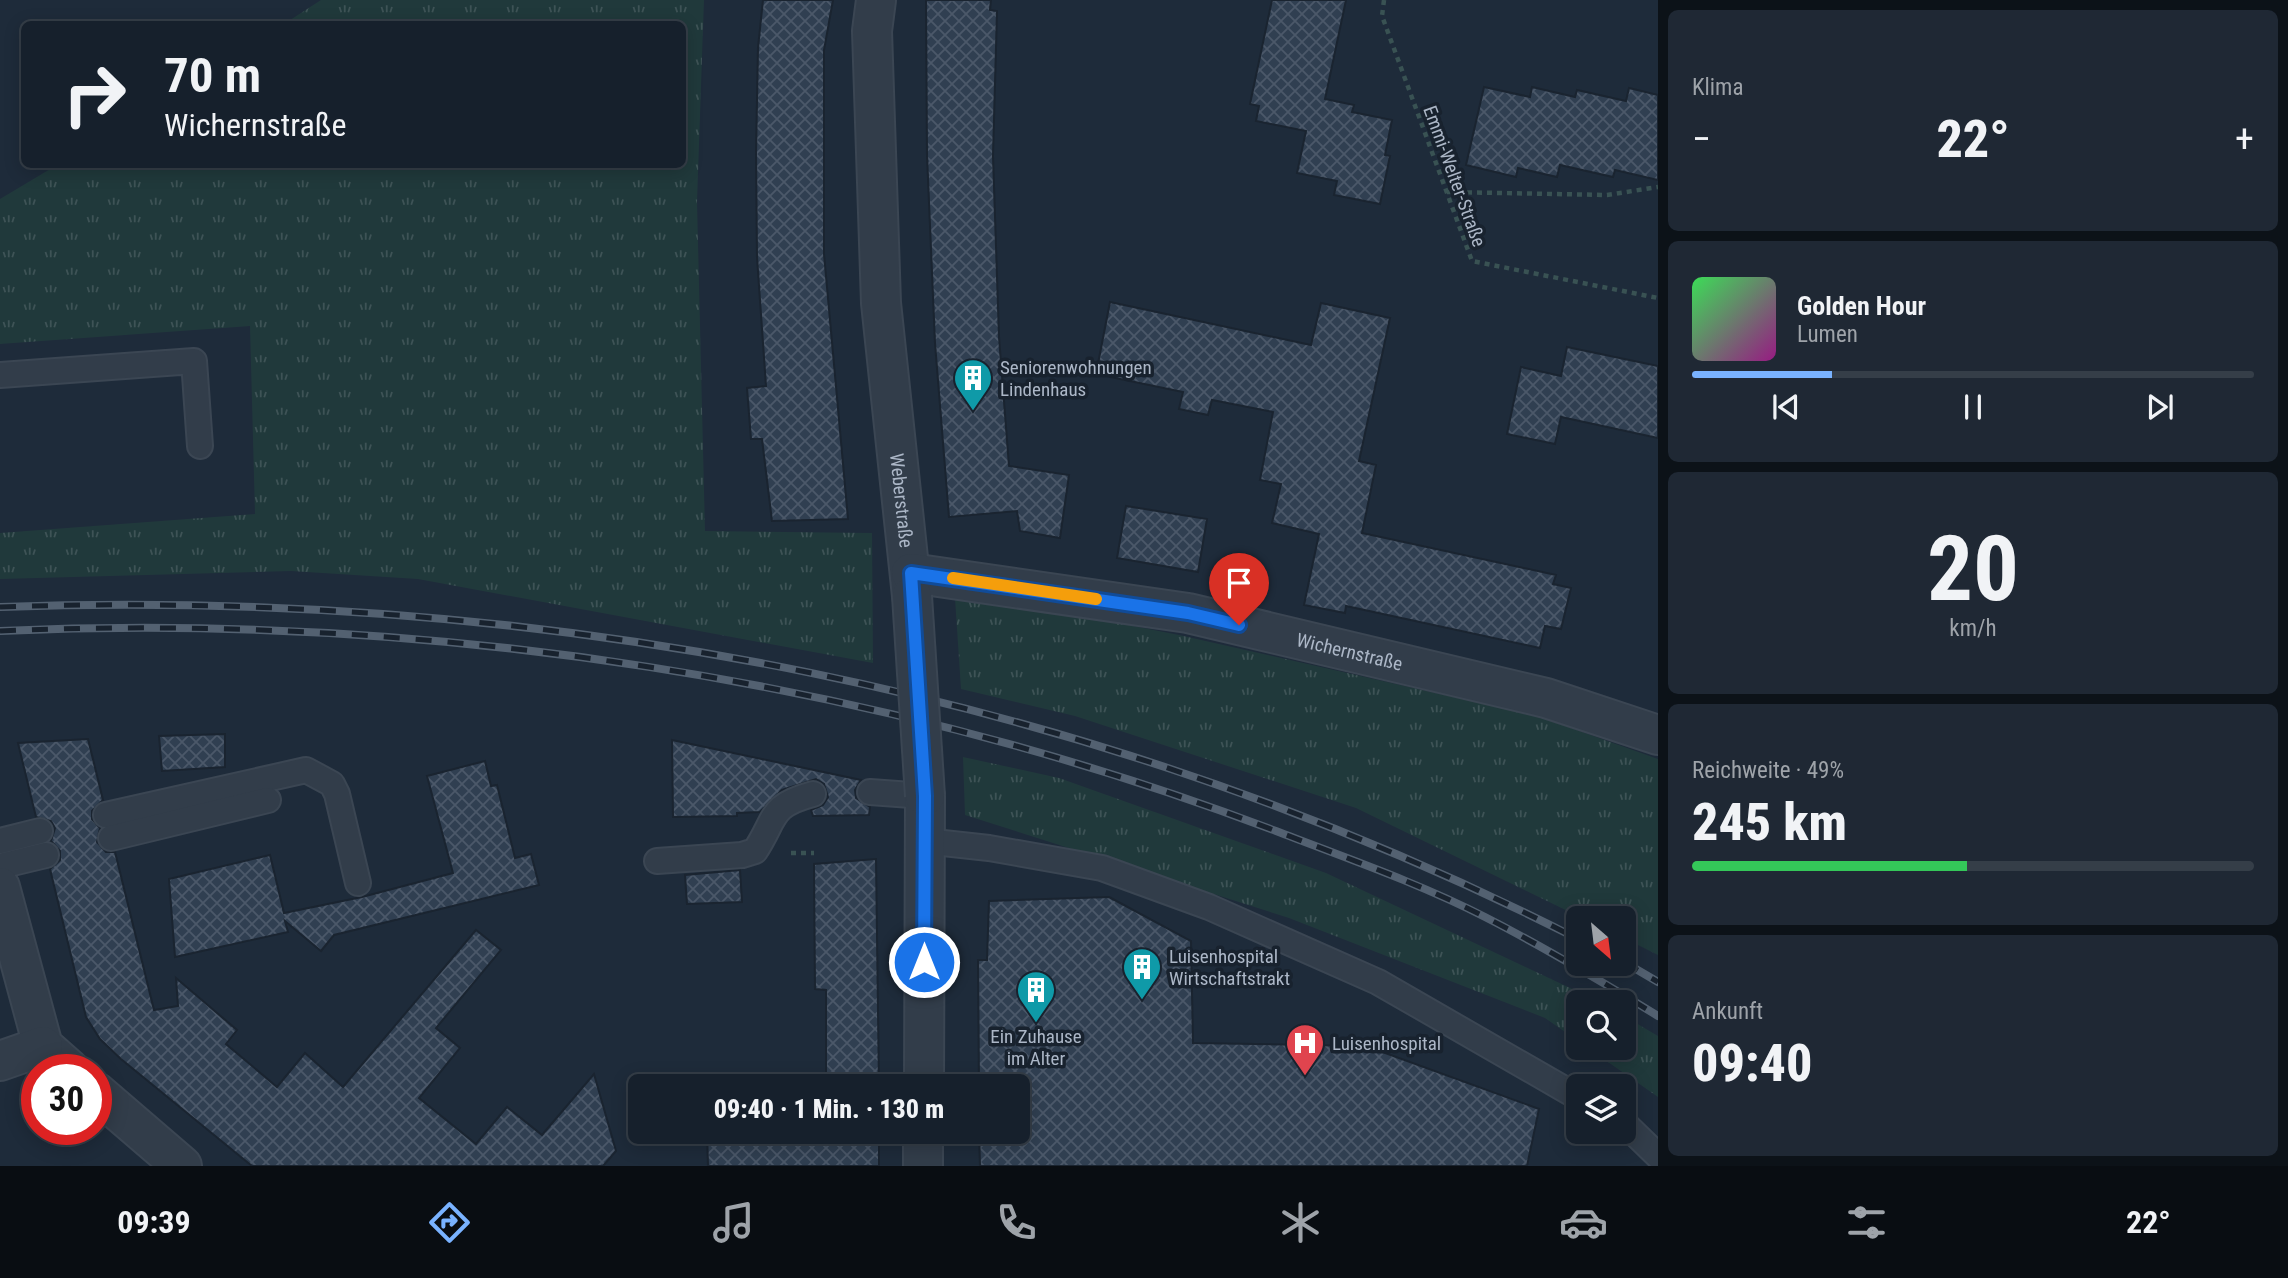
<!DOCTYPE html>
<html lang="de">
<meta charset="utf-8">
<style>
:root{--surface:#16202c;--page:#1f2834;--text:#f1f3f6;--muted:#9ea3a9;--line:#353e48;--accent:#79b2ff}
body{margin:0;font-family:"Roboto Condensed",sans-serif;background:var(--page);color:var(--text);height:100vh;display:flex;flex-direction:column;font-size:26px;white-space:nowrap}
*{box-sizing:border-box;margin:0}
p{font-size:23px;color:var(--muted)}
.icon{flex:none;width:38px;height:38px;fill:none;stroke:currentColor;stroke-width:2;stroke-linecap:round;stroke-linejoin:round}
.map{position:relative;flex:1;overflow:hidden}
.sheet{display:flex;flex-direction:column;gap:10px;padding:10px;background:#0c1218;width:630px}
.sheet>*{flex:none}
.banner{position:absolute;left:21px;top:21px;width:665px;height:147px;border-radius:10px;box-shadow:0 4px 18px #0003,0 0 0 2px var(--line);background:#16202c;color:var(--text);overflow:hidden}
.needle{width:46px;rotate:152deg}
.fabs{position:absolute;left:1566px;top:906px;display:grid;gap:14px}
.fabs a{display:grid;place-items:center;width:70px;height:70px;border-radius:10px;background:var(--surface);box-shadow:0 4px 18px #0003,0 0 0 2px var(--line);font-size:35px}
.speed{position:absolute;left:21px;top:1054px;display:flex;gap:14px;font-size:35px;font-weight:700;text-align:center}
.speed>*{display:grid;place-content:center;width:91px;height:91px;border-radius:50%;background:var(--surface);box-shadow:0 4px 18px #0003,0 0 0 2px var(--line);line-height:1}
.speed .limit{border:10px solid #d22;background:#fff;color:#111}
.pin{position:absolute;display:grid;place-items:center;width:60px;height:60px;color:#fff;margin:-72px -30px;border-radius:50% 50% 50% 0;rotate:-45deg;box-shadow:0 0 7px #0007}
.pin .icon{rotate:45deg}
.me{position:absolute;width:77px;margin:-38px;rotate:0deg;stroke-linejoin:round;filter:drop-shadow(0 0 5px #0008)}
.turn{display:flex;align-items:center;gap:24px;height:147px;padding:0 28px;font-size:32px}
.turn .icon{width:91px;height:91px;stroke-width:2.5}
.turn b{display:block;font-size:49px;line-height:60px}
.big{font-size:52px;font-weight:800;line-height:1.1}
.sheet .widget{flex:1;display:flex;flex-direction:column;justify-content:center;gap:10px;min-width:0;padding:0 24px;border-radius:10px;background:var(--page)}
.sheet .dial{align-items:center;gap:0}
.dial b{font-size:91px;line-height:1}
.song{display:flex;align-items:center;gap:21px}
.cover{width:84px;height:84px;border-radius:10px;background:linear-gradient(135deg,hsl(130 70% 55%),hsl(310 70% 35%))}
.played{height:7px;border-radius:4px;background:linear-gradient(90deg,var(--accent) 25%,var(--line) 25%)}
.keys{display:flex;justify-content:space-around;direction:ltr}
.heat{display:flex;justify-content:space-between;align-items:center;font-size:38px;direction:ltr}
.charge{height:10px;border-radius:5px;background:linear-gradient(90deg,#34c759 49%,var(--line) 0)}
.trip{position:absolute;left:628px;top:1074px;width:402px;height:70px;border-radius:10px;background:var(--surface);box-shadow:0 4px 18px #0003,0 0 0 2px var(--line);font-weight:800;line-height:70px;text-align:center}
.dock{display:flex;height:112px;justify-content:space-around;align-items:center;background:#090d12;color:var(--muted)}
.dock .icon{width:49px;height:49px}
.dock .current{color:var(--accent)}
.dock b{font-size:32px;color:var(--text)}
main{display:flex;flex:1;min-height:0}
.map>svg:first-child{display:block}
.grass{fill:url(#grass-tufts)}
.building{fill:url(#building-cross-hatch);stroke:#1a2430;stroke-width:2}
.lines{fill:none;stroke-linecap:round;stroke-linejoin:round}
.lane-casing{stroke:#3b4653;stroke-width:28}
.street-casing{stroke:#3b4653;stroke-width:42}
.path{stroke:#395253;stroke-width:4.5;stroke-dasharray:5 5;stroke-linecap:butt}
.lane{stroke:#323d4a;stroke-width:24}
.street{stroke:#323d4a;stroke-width:38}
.rail-casing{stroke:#536171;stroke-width:8}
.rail{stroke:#18222e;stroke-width:5;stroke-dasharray:16;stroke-linecap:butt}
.street-bridge-casing{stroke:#3b4653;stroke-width:42;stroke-linecap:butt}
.street-bridge{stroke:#323d4a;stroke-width:38}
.route-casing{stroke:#114b97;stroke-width:18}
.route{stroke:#1a73e8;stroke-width:12}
.slow{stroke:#f59e0b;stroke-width:12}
.labels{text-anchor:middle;stroke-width:7;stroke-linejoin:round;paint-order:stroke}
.street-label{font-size:19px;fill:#acb7c7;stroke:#18222e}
.poi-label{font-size:19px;fill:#acb7c7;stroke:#18222e;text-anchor:start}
</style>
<main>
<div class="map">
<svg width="1658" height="1166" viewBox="0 0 1658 1166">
<defs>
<pattern id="grass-tufts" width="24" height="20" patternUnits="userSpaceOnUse" patternTransform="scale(1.75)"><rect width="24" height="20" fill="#20393b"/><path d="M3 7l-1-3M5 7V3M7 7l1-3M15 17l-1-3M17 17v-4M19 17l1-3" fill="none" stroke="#3e5356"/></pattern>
<pattern id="building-cross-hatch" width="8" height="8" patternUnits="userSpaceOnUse" patternTransform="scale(1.75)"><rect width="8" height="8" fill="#303f51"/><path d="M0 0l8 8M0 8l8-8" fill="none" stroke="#4b5869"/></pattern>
</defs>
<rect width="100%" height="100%" fill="#1e2b3a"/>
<!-- grass -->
<g class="grass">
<polygon points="321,0 704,0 697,202 705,531 872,533 873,663 418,579 291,571 0,579 0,533 255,514 250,326 0,344 0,199 57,165 682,164 682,24 284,24"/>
<polygon points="985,597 1179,635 1537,716 1658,759 1658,955 1624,938 1624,919 1584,919 1356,808 1075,716 961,689 955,598"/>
<polygon points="963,757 1059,778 1326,873 1602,1003 1578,1003 1578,1041 1545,1018 1289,918 965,815"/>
<polygon points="1624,1016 1658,1036 1658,1097 1588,1048 1624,1048"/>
</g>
<!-- building -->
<g class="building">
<polygon points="763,0 833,0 824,50 824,254 848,519 772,521 762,439 751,439 747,388 766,386 757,257 756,153 758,48"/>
<polygon points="926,0 991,0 990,10 997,11 993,156 999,337 1009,466 1069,475 1060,538 1020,531 1017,511 949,517 935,343 927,155"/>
<polygon points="1272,0 1346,0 1325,99 1354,105 1352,112 1392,120 1385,155 1390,156 1380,204 1334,195 1337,181 1297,173 1306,131 1256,121 1259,106 1250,104"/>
<polygon points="1484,87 1530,97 1532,87 1575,97 1577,90 1626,101 1629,88 1658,95 1658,180 1615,170 1613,177 1560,165 1557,177 1518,168 1516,177 1466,165"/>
<polygon points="1110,302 1311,345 1321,303 1390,318 1359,461 1376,465 1362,533 1556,575 1553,584 1571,588 1561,629 1545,626 1540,648 1346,606 1345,613 1304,605 1319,534 1272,523 1281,484 1260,480 1273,412 1212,400 1208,415 1179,409 1183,392 1096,374"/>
<polygon points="1567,347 1658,366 1658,438 1561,417 1555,444 1507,434 1521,367 1561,376"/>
<polygon points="1126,506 1207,519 1198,572 1117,558"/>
<polygon points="225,734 225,767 162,771 159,736"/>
<polygon points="88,739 103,800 92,811 92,819 100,828 97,842 106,852 115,852 154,1010 178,1006 176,978 237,1030 226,1044 277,1087 305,1053 343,1087 476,930 501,950 436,1028 460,1048 419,1098 476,1144 507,1107 542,1135 594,1074 616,1151 603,1166 252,1166 121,1059 100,1039 86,1017 50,869 60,860 60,851 51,841 55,828 51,821 36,817 18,743"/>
<polygon points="672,740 861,780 855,790 856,798 870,807 869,815 813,816 811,810 823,805 828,797 824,784 816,779 782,790 760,812 737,813 737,816 673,817"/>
<polygon points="485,761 491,786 497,785 515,858 531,854 539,885 334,935 321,951 285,921 288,932 175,957 169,879 270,855 284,913 362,897 453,873 427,776"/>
<polygon points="876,859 879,1087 798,1087 798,1081 826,1079 826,990 815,989 814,864"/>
<polygon points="740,870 742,902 687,904 685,875"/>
<polygon points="1109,897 1191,941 1193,1043 1366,1046 1539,1109 1527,1166 980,1166 979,1132 1018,1132 1018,1087 979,1087 978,960 987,960 989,901"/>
<polygon points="707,1132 879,1132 879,1166 708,1166"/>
</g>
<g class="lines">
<defs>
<g id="lane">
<polyline points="0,375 194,361 200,446"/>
<polyline points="870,792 925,796"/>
<polyline points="106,815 306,770 332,784 337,794 358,883"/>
<polyline points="111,838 268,800"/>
<polyline points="0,841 40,831"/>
<polyline points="925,841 989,848 1102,868 1209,907 1378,982 1578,1097"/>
<path d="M 657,861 L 742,855 L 755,851 C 777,818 768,806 813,794"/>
<polyline points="0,866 46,855"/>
<polyline points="1624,1123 1658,1156"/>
</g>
<g id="street">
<path id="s1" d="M 876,0 L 872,31 L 881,303 L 912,596"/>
<path id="s2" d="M 911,573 L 1188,613 L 1546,698 L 1658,735"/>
<polyline points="0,887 43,1046 69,1069"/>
<polyline points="0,1061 43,1046"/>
<polyline points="924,1087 925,796"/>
<polyline points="96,1092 182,1166"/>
<polyline points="923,1166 923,1132"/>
</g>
</defs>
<!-- lane casing -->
<use href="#lane" class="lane-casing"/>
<!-- street casing -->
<use href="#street" class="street-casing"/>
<!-- path -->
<g class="path">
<polyline points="1384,0 1382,16 1472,261 1658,298"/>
<polyline points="1447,192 1607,195 1658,187"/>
<polyline points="791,853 814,853"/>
</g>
<!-- lane -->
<use href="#lane" class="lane"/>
<!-- street -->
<use href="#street" class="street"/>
<defs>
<g id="rail">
<path d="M 0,607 C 545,588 1091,691 1578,939"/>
<path d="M 0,631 C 429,612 875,679 1276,831 C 1346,858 1419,883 1485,917 C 1544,947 1601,981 1658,1016"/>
<polyline points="1624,962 1658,982"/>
</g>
</defs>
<!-- rail casing -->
<use href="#rail" class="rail-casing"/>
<!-- rail -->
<use href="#rail" class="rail"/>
<defs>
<polyline id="street-bridge" points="912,596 925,796"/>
</defs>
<!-- street-bridge casing -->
<use href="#street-bridge" class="street-bridge-casing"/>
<!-- street-bridge -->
<use href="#street-bridge" class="street-bridge"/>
</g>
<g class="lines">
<defs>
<polyline id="route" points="924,962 925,796 911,573 1188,613 1239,625"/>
</defs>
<!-- route casing -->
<use href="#route" class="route-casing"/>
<!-- route -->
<use href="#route" class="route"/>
<!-- slow -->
<polyline class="slow" points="953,578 1096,599"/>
</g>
<!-- icons -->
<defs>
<symbol id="building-pin" viewBox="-11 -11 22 30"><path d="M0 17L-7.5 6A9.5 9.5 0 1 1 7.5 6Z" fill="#0f9aa8" stroke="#18222e"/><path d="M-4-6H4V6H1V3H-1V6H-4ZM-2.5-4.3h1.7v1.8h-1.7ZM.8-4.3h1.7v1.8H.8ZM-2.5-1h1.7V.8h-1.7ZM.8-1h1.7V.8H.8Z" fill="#fff"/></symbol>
<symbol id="hospital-pin" viewBox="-11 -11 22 30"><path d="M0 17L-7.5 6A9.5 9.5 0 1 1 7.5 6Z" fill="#e0444e" stroke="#18222e"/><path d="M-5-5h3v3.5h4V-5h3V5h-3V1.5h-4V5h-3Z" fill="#fff"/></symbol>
</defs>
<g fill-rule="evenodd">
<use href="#building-pin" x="951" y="356" width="44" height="60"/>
<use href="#building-pin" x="1120" y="945" width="44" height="60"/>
<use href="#building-pin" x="1014" y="968" width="44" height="60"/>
<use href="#hospital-pin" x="1283" y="1021" width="44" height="60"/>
</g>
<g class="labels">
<!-- street labels -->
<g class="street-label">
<text transform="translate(1455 176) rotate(70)" y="7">Emmi-Welter-Straße</text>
<text dy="7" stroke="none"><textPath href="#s1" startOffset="502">Weberstraße</textPath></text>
<text dy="7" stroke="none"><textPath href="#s2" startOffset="446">Wichernstraße</textPath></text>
</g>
<!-- poi labels -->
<g class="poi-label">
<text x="1000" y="374">Seniorenwohnungen<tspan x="1000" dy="22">Lindenhaus</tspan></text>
<text x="1169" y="963">Luisenhospital<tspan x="1169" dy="22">Wirtschaftstrakt</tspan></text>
<text x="1036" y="1043" text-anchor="middle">Ein Zuhause<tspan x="1036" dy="22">im Alter</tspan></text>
<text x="1332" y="1050">Luisenhospital</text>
</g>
</g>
</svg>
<div class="fabs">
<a><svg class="needle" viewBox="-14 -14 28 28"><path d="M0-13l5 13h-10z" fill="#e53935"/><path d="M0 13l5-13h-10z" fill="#9ea3a9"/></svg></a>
<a><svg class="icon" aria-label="search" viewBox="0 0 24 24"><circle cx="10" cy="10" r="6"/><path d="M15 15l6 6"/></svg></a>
<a><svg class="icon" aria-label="layers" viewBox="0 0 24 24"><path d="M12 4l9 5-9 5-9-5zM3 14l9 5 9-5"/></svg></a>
</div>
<div class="speed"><div class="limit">30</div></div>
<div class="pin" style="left:1239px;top:625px;background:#d93025"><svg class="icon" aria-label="arrive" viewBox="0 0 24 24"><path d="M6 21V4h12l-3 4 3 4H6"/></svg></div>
<svg class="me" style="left:924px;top:962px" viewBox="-20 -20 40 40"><circle r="17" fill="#1a73e8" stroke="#fff" stroke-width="3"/><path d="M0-11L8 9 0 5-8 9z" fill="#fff"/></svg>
<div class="trip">09:40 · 1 Min. · 130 m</div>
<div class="banner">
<div class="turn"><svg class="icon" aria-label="right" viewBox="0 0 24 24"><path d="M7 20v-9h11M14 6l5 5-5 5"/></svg><div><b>70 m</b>Wichernstraße</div></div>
</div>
</div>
<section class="sheet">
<div class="widget"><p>Klima</p>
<div class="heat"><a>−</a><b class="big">22°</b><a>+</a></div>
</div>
<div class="widget">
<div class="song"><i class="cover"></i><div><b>Golden Hour</b><p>Lumen</p></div></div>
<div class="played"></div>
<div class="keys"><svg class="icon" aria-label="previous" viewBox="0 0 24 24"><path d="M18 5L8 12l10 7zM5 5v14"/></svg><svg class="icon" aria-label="pause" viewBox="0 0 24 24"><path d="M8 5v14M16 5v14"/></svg><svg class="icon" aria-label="next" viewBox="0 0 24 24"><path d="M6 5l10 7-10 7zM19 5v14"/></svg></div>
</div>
<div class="widget dial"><b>20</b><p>km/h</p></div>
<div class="widget"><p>Reichweite · 49%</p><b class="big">245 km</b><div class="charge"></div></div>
<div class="widget"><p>Ankunft</p><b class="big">09:40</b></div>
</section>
</main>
<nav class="dock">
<b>09:39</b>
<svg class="icon current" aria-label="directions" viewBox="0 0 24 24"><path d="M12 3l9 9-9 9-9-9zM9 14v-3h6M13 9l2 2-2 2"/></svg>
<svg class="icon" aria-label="music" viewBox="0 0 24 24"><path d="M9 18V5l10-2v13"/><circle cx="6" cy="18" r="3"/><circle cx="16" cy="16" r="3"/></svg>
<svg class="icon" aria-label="phone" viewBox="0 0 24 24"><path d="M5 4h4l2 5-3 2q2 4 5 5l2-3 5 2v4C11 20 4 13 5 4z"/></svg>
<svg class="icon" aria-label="climate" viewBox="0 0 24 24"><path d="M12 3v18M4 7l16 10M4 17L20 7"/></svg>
<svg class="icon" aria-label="car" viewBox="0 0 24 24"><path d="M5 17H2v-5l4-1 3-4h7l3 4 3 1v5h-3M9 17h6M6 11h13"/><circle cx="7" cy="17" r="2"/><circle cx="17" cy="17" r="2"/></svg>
<svg class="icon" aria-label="filters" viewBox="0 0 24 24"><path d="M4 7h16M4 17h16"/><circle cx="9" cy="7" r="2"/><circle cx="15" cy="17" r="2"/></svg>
<b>22°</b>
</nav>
